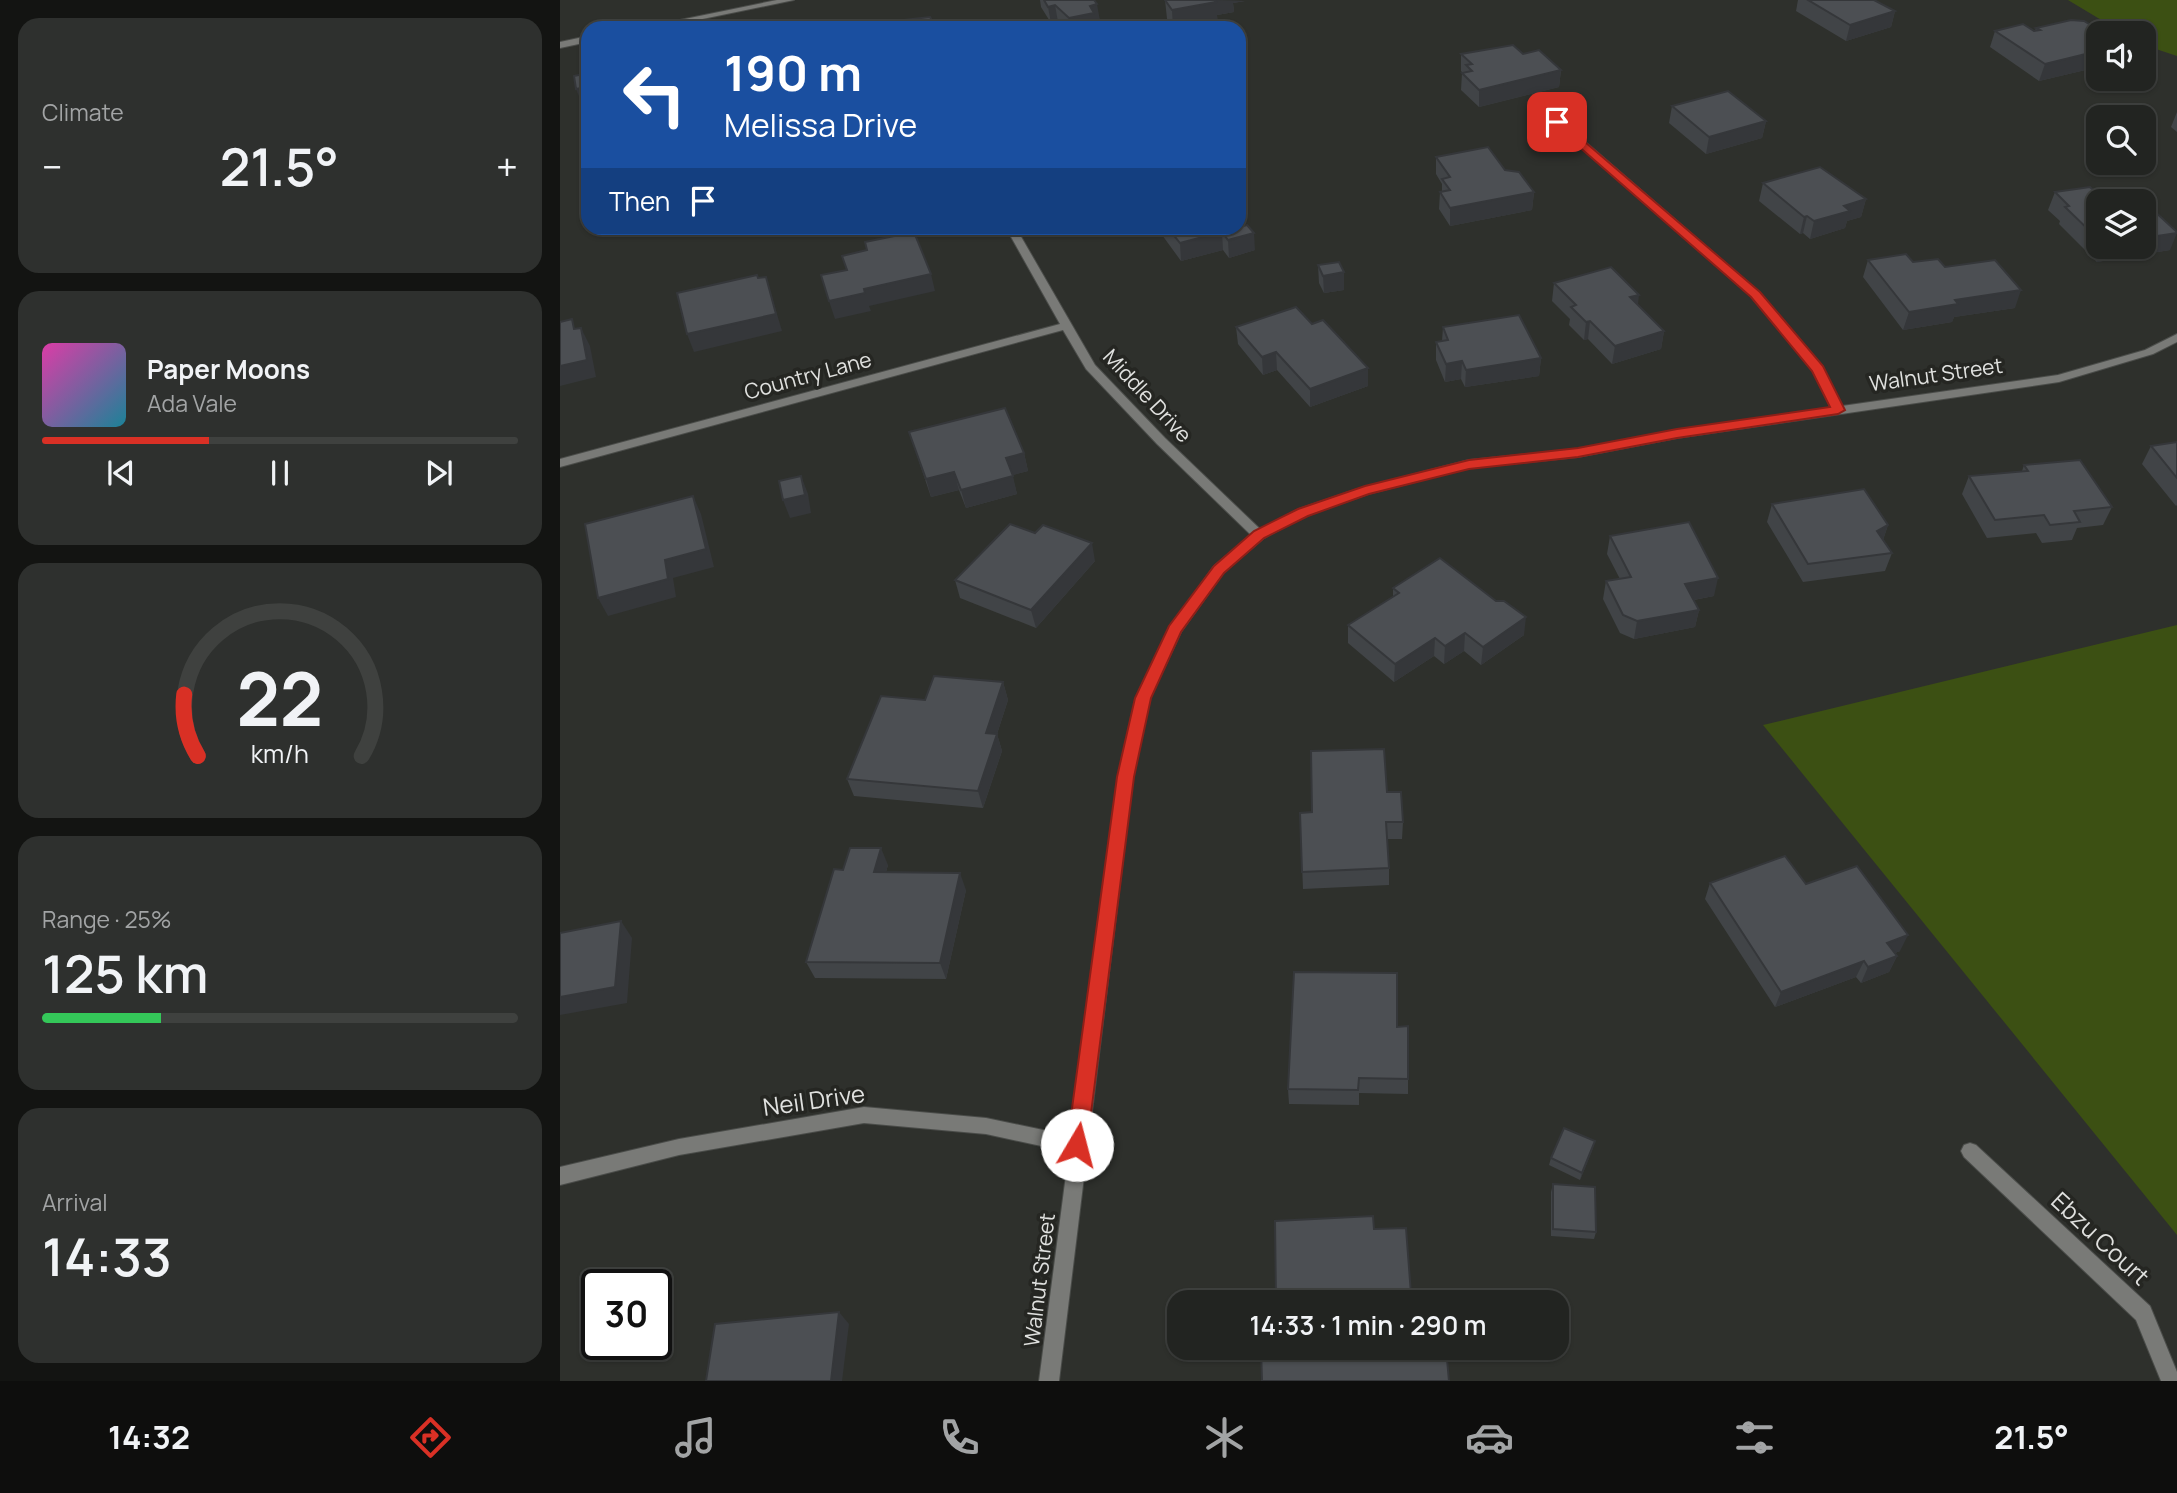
<!DOCTYPE html>
<meta charset="utf-8">
<style>
:root{--surface:#222421;--page:#2e302e;--text:#f1f3f6;--muted:#a2a4a5;--line:#3f413f;--accent:#d93025}
body{margin:0;font-family:Manrope,sans-serif;background:var(--page);color:var(--text);height:100vh;display:flex;flex-direction:column;font-size:26px;white-space:nowrap}
*{box-sizing:border-box;margin:0}
p{font-size:23px;color:var(--muted)}
.icon{flex:none;width:38px;height:38px;fill:none;stroke:currentColor;stroke-width:2;stroke-linecap:round;stroke-linejoin:round}
.map{position:relative;flex:1;overflow:hidden}
.panel{display:flex;flex-direction:column;gap:18px;padding:18px;background:#131412;width:560px}
.panel>*{flex:none}
.hud{position:absolute;left:21px;top:21px;width:665px;height:214px;border-radius:21px;box-shadow:0 2px 5px #0004,0 0 0 2px var(--line);background:#1a4fa0;color:#fff;overflow:hidden}
.tools{position:absolute;left:1526px;top:21px;display:grid;gap:14px}
.tools a{display:grid;place-items:center;width:70px;height:70px;border-radius:14px;background:var(--surface);box-shadow:0 2px 5px #0004,0 0 0 2px var(--line);font-size:35px}
.speed{position:absolute;left:21px;top:1269px;display:flex;gap:14px;font-size:35px;font-weight:700;text-align:center}
.speed>*{display:grid;place-content:center;width:91px;height:91px;border-radius:50%;background:var(--surface);box-shadow:0 2px 5px #0004,0 0 0 2px var(--line);line-height:1}
.speed .limit{border:4px solid #111;border-radius:10px;background:#fff;color:#111}
.pin{position:absolute;display:grid;place-items:center;width:60px;height:60px;color:#fff;margin:-30px;border-radius:14px;box-shadow:0 4px 10px #0006}
.me{position:absolute;width:77px;margin:-38px;rotate:8deg;stroke-linejoin:round;filter:drop-shadow(0 0 5px #0008)}
.turn{display:flex;align-items:center;gap:24px;height:147px;padding:0 28px;font-size:32px}
.turn .icon{width:91px;height:91px;stroke-width:2.5}
.turn b{display:block;font-size:49px;line-height:60px}
.then{display:flex;align-items:center;height:66px;padding:0 28px;background:#0003;gap:14px;font-size:26px}
.big{font-size:52px;font-weight:600;line-height:1.1}
.panel .tile{flex:1;display:flex;flex-direction:column;justify-content:center;gap:10px;min-width:0;padding:0 24px;border-radius:21px;background:var(--page)}
.panel .dial{align-items:center;gap:0}
.dial svg{height:182px;overflow:visible;fill:none;stroke:var(--line);stroke-width:7;stroke-linecap:round;text-anchor:middle}
.dial text{fill:var(--text);stroke:none}
.song{display:flex;align-items:center;gap:21px}
.cover{width:84px;height:84px;border-radius:10px;background:linear-gradient(135deg,hsl(320 70% 55%),hsl(190 70% 35%))}
.played{height:7px;border-radius:4px;background:linear-gradient(90deg,var(--accent) 35%,var(--line) 35%)}
.keys{display:flex;justify-content:space-around;direction:ltr}
.heat{display:flex;justify-content:space-between;align-items:center;font-size:38px;direction:ltr}
.charge{height:10px;border-radius:5px;background:linear-gradient(90deg,#34c759 25%,var(--line) 0)}
.trip{position:absolute;left:607px;top:1290px;width:402px;height:70px;border-radius:21px;background:var(--surface);box-shadow:0 2px 5px #0004,0 0 0 2px var(--line);font-weight:600;line-height:70px;text-align:center}
.tab-bar{display:flex;height:112px;justify-content:space-around;align-items:center;background:#0e0e0d;color:var(--muted)}
.tab-bar .icon{width:49px;height:49px}
.tab-bar .selected{color:var(--accent)}
.tab-bar b{font-size:32px;color:var(--text)}
main{display:flex;flex:1;min-height:0}
.map>svg:first-child{display:block}
.green{fill:#3c5013}
.lines{fill:none;stroke-linecap:round;stroke-linejoin:round}
.minor-casing{stroke:#4a4c49;stroke-width:2}
.tertiary-casing{stroke:#4a4c49;stroke-width:2}
.minor{fill:#797a77;fill-rule:evenodd}
.tertiary{fill:#797a77;fill-rule:evenodd}
.wall{fill:#414447}
.shaded-wall{fill:#35373a}
.building{fill:#4c4f53;stroke:#35373a;stroke-width:2}
.route{fill:#d93025;stroke:#8d1f18;stroke-width:2}
.labels{text-anchor:middle;stroke-width:7;stroke-linejoin:round;paint-order:stroke}
.street-label{font-size:21px;fill:#e0e1df;stroke:#252622}
.near-street-label{font-size:24px;fill:#e0e1df;stroke:#252622}
</style>
<main>
<section class="panel">
<div class="tile"><p>Climate</p>
<div class="heat"><a>−</a><b class="big">21.5°</b><a>+</a></div>
</div>
<div class="tile">
<div class="song"><i class="cover"></i><div><b>Paper Moons</b><p>Ada Vale</p></div></div>
<div class="played"></div>
<div class="keys"><svg class="icon" aria-label="previous" viewBox="0 0 24 24"><path d="M18 5L8 12l10 7zM5 5v14"/></svg><svg class="icon" aria-label="pause" viewBox="0 0 24 24"><path d="M8 5v14M16 5v14"/></svg><svg class="icon" aria-label="next" viewBox="0 0 24 24"><path d="M6 5l10 7-10 7zM19 5v14"/></svg></div>
</div>
<div class="tile dial"><svg viewBox="0 0 100 80">
<path d="M14 69A42 42 0 1 1 86 69"/>
<path d="M14 69A42 42 0 0 1 8 42" stroke="#d93025"/>
<text x="50" y="56" font-size="32" font-weight="700">22</text>
<text x="50" y="72" font-size="11">km/h</text>
</svg></div>
<div class="tile"><p>Range · 25%</p><b class="big">125 km</b><div class="charge"></div></div>
<div class="tile"><p>Arrival</p><b class="big">14:33</b></div>
</section>
<div class="map">
<svg width="1617" height="1381" viewBox="0 0 1617 1381">
<rect width="100%" height="100%" fill="#2e302c"/>
<!-- green -->
<g class="green">
<polygon points="1508,0 1617,0 1617,56 1584,45 1584,33 1563,33"/>
<polygon points="1617,625 1617,1235 1203,725"/>
</g>
<g class="lines">
<defs>
<g id="minor">
<polygon points="994,120 1000,120 1199,292 1262,366 1282,406 1498,375 1585,350 1617,334 1617,342 1593,354 1499,382 1117,438 1018,457 909,468 808,494 747,515 704,538 664,572 621,632 590,698 573,777 499,1381 479,1381 509,1152 426,1134 304,1123 119,1155 0,1185 0,1167 119,1139 304,1107 426,1118 512,1136 559,777 576,698 610,627 654,566 691,535 597,444 526,369 503,330 0,467 0,459 500,324 446,228 456,228 535,365 605,438 700,529 739,509 801,488 909,460 1018,449 1117,430 1271,408 1253,370 1191,296 994,124"/>
<polygon points="1410,1143 1416,1145 1590,1306 1617,1372 1617,1381 1601,1381 1576,1320 1404,1157 1401,1151 1404,1145"/>
</g>
<g id="tertiary">
<polygon points="217,0 234,0 99,28 81,28"/>
<polygon points="28,36 28,42 0,48 0,42"/>
</g>
</defs>
<!-- minor casing -->
<use href="#minor" class="minor-casing"/>
<!-- tertiary casing -->
<use href="#tertiary" class="tertiary-casing"/>
<!-- minor -->
<use href="#minor" class="minor"/>
<!-- tertiary -->
<use href="#tertiary" class="tertiary"/>
</g>
<!-- wall -->
<g class="wall">
<polygon points="480,0 534,0 540,21 536,22 537,28 504,28 498,22 491,23 481,7"/>
<polygon points="605,0 685,1 673,3 674,12 657,15 658,28 608,28"/>
<polygon points="1238,0 1314,0 1335,11 1331,27 1286,41 1236,11"/>
<polygon points="1476,28 1538,33 1538,67 1479,81 1430,47 1435,31 1475,31"/>
<polygon points="901,54 963,54 1001,70 999,87 919,107 901,90 902,73 903,73 901,71"/>
<polygon points="1112,106 1206,121 1202,138 1146,154 1109,123"/>
<polygon points="1617,112 1617,132 1611,127"/>
<polygon points="876,157 945,170 974,192 972,210 890,226 879,209 880,192 882,192 882,184 876,174"/>
<polygon points="1203,183 1306,199 1301,217 1287,221 1285,228 1250,239 1243,233 1240,234 1199,201"/>
<polygon points="1495,192 1538,201 1538,247 1584,247 1610,250 1537,262 1499,224 1500,221 1488,210"/>
<polygon points="597,228 675,228 695,250 669,258 663,250 621,261"/>
<polygon points="1308,260 1353,262 1385,267 1455,308 1394,317 1392,322 1343,330 1303,277"/>
<polygon points="758,265 784,290 764,293 759,283"/>
<polygon points="994,283 1078,305 1104,331 1101,349 1052,364 1028,339 1024,340 1009,325 1010,319 992,301"/>
<polygon points="676,327 808,386 750,407 717,370 703,375 678,344"/>
<polygon points="883,327 981,358 979,376 905,387 901,379 885,382 876,360 876,342 882,341"/>
<polygon points="349,432 464,453 468,471 452,475 457,494 406,508 399,490 371,497"/>
<polygon points="1617,442 1617,505 1616,506 1582,464 1591,446"/>
<polygon points="1464,465 1552,507 1543,525 1517,528 1512,540 1482,543 1476,533 1427,538 1402,494 1409,476 1462,471"/>
<polygon points="1212,504 1328,525 1323,540 1332,553 1325,571 1243,582 1207,522"/>
<polygon points="1050,536 1154,596 1134,600 1139,610 1135,627 1074,639 1060,633 1043,599 1046,581 1060,579 1047,554"/>
<polygon points="535,561 476,628 400,598 395,580"/>
<polygon points="833,588 964,635 921,665 904,651 884,664 874,656 834,682 788,643 788,625 833,597"/>
<polygon points="443,682 448,700 437,734 442,751 423,808 294,796 287,779 365,700"/>
<polygon points="827,792 843,822 842,839 827,839 829,868 829,885 743,889 740,813 752,812"/>
<polygon points="328,865 326,872 406,890 386,979 255,978 246,962 283,870"/>
<polygon points="1150,883 1246,884 1340,951 1335,953 1337,956 1329,972 1301,983 1296,977 1215,1007 1145,899"/>
<polygon points="837,1027 848,1079 848,1094 799,1093 799,1105 729,1104 728,1089"/>
<polygon points="1033,1148 1020,1180 989,1165 991,1158"/>
<polygon points="993,1184 1036,1232 1034,1239 991,1236 991,1192"/>
</g>
<!-- shaded-wall -->
<g class="shaded-wall">
<polygon points="651,0 685,1 673,3 674,12 657,15 658,28 613,28 612,10"/>
<polygon points="537,4 540,21 536,22 537,28 510,28 509,18 530,6"/>
<polygon points="495,5 498,22 491,23 488,7"/>
<polygon points="1335,11 1331,27 1286,41 1290,25"/>
<polygon points="1538,51 1538,67 1479,81 1485,64"/>
<polygon points="1001,70 999,87 919,107 919,90"/>
<polygon points="27,87 28,90 28,105 23,106 16,89"/>
<polygon points="1206,121 1202,138 1146,154 1149,137"/>
<polygon points="974,192 972,210 890,226 890,208"/>
<polygon points="1306,199 1301,217 1287,221 1285,228 1250,239 1254,221 1284,206"/>
<polygon points="1247,216 1243,233 1240,234 1244,217"/>
<polygon points="662,232 663,250 621,261 620,243"/>
<polygon points="694,233 695,250 669,258 668,240"/>
<polygon points="1617,233 1610,250 1537,262 1543,247 1584,247 1584,238"/>
<polygon points="784,272 784,290 764,293 763,276"/>
<polygon points="371,274 375,291 309,306 311,311 275,319 269,301 304,289"/>
<polygon points="206,277 222,331 134,352 127,334"/>
<polygon points="1461,290 1455,308 1394,317 1392,322 1343,330 1349,312 1395,300"/>
<polygon points="1079,295 1077,313 1070,297"/>
<polygon points="1030,321 1028,339 1024,340 1026,322"/>
<polygon points="21,328 30,346 36,377 0,386 0,366"/>
<polygon points="1104,331 1101,349 1052,364 1055,346"/>
<polygon points="716,352 717,370 703,375 702,357"/>
<polygon points="981,358 979,376 905,387 906,370"/>
<polygon points="902,361 901,379 885,382 886,364"/>
<polygon points="808,368 808,386 750,407 750,389"/>
<polygon points="464,453 468,471 450,476 446,458"/>
<polygon points="394,472 399,490 371,497 366,479"/>
<polygon points="241,476 248,494 251,513 230,518 223,500"/>
<polygon points="453,476 457,494 406,508 401,490"/>
<polygon points="133,496 141,514 154,567 113,578 116,597 48,616 38,598 105,560"/>
<polygon points="1328,525 1322,543 1317,531"/>
<polygon points="532,543 535,561 476,628 471,610"/>
<polygon points="1158,578 1154,596 1122,602 1125,584"/>
<polygon points="1139,610 1135,627 1074,639 1077,621"/>
<polygon points="966,617 964,635 921,665 923,647"/>
<polygon points="905,633 904,651 884,664 885,646"/>
<polygon points="875,638 874,656 834,682 835,664"/>
<polygon points="443,682 448,700 437,734 442,751 423,808 418,791 426,733"/>
<polygon points="321,848 328,865 321,888 314,872"/>
<polygon points="400,873 406,890 386,979 380,963"/>
<polygon points="61,921 72,938 67,1003 0,1015 0,997"/>
<polygon points="1348,935 1340,951 1320,959 1327,943"/>
<polygon points="1337,956 1329,972 1301,983 1308,967"/>
<polygon points="1304,961 1296,977 1215,1007 1221,992"/>
<polygon points="1035,1141 1033,1148 1020,1180 1022,1173"/>
<polygon points="279,1312 289,1324 282,1381 271,1381"/>
</g>
<!-- building -->
<g class="building">
<polygon points="484,0 534,0 537,4 530,6 534,13 509,18 495,5 488,7"/>
<polygon points="605,0 654,0 656,2 612,10"/>
<polygon points="1248,0 1314,0 1335,11 1290,25"/>
<polygon points="370,17 376,28 324,28 337,26 334,21"/>
<polygon points="1511,20 1524,21 1544,33 1538,33 1538,51 1485,64 1435,31 1463,24 1474,31 1480,30 1476,28"/>
<polygon points="953,45 963,54 979,50 1001,70 919,90 902,73 912,71 906,65 912,64 901,54"/>
<polygon points="28,73 28,95 27,87 16,89 14,76"/>
<polygon points="1168,91 1206,121 1149,137 1112,106"/>
<polygon points="928,147 945,170 959,172 974,192 890,208 880,192 890,190 882,179 890,177 876,157"/>
<polygon points="1260,167 1306,199 1284,206 1290,211 1254,221 1247,216 1244,217 1203,183"/>
<polygon points="1530,187 1542,198 1567,194 1575,201 1538,201 1538,239 1505,207 1509,206 1495,192"/>
<polygon points="1592,209 1617,232 1617,233 1584,238 1584,210 1585,211"/>
<polygon points="687,225 694,233 668,240 662,232 620,243 608,228 675,228"/>
<polygon points="354,232 371,274 304,289 305,293 269,301 261,275 287,270 282,256 307,250 305,242"/>
<polygon points="1346,254 1353,262 1378,259 1385,267 1435,260 1461,290 1395,300 1398,304 1349,312 1308,260"/>
<polygon points="779,262 784,272 763,276 758,265"/>
<polygon points="1051,267 1079,295 1070,297 1104,331 1055,346 1030,321 1026,322 1011,307 1016,305 994,283"/>
<polygon points="197,275 198,278 206,277 216,314 127,334 117,293"/>
<polygon points="736,307 752,324 763,320 808,368 750,389 716,352 702,357 676,327"/>
<polygon points="959,315 981,358 906,370 902,361 886,364 876,342 888,340 883,327"/>
<polygon points="12,319 14,329 21,328 27,360 0,366 0,322"/>
<polygon points="445,408 464,453 446,458 453,476 401,490 394,472 366,479 349,432"/>
<polygon points="1617,442 1617,478 1591,446"/>
<polygon points="1520,460 1552,507 1514,511 1520,522 1490,525 1484,515 1435,520 1409,476 1468,471 1464,465"/>
<polygon points="241,476 245,495 223,500 219,481"/>
<polygon points="1304,489 1328,525 1317,531 1332,553 1248,564 1212,504"/>
<polygon points="133,496 146,549 105,560 108,579 38,598 25,524"/>
<polygon points="1129,522 1158,578 1125,584 1139,610 1077,621 1063,615 1046,581 1071,577 1050,536"/>
<polygon points="450,524 475,533 483,525 532,543 471,610 395,580"/>
<polygon points="880,558 936,601 944,601 966,617 923,647 905,633 885,646 875,638 835,664 788,625 839,593 833,588"/>
<polygon points="374,676 443,682 426,733 437,734 418,791 287,779 321,696 365,700"/>
<polygon points="824,749 827,792 841,792 843,822 826,822 829,868 742,872 740,813 752,812 751,751"/>
<polygon points="290,848 321,848 314,872 400,873 380,963 246,962 274,869 283,870"/>
<polygon points="1225,856 1246,884 1297,866 1348,935 1327,943 1337,956 1308,967 1304,961 1221,992 1150,883"/>
<polygon points="61,921 55,987 0,997 0,933"/>
<polygon points="734,972 837,973 837,1027 848,1026 848,1079 799,1078 798,1090 728,1089"/>
<polygon points="1004,1128 1035,1141 1022,1173 991,1158"/>
<polygon points="993,1184 1035,1187 1036,1232 993,1229"/>
<polygon points="813,1216 814,1229 846,1228 851,1294 882,1292 883,1302 716,1302 715,1221"/>
<polygon points="279,1312 271,1381 146,1381 155,1324"/>
<polygon points="701,1348 886,1348 889,1381 702,1381"/>
</g>
<!-- route -->
<polygon class="route" points="997,118 1200,292 1263,366 1285,410 1278,414 1117,438 1018,457 909,469 809,494 748,516 704,538 664,573 621,632 591,698 574,777 527,1145 524,1152 517,1155 510,1152 507,1145 557,777 575,698 609,626 654,566 694,531 738,509 805,486 909,460 1018,448 1117,429 1270,407 1252,371 1191,297 993,124 993,119"/>
<g class="labels">
<!-- street labels -->
<g class="street-label">
<text transform="translate(1376 375) rotate(-8)" y="7">Walnut Street</text>
<text transform="translate(248 376) rotate(-15)" y="7">Country Lane</text>
<text transform="translate(587 396) rotate(47)" y="7">Middle Drive</text>
<text transform="translate(480 1280) rotate(-83)" y="7">Walnut Street</text>
</g>
<!-- near-street labels -->
<g class="near-street-label">
<text transform="translate(254 1101) rotate(-8)" y="8">Neil Drive</text>
<text transform="translate(1540 1239) rotate(43)" y="8">Ebzu Court</text>
</g>
</g>
</svg>
<div class="tools">
<a><svg class="icon" aria-label="sound" viewBox="0 0 24 24"><path d="M4 9h4l5-4v14l-5-4H4zM17 9q2 3 0 6"/></svg></a>
<a><svg class="icon" aria-label="search" viewBox="0 0 24 24"><circle cx="10" cy="10" r="6"/><path d="M15 15l6 6"/></svg></a>
<a><svg class="icon" aria-label="layers" viewBox="0 0 24 24"><path d="M12 4l9 5-9 5-9-5zM3 14l9 5 9-5"/></svg></a>
</div>
<div class="speed"><div class="limit">30</div></div>
<div class="pin" style="left:997px;top:122px;background:#d93025"><svg class="icon" aria-label="arrive" viewBox="0 0 24 24"><path d="M6 21V4h12l-3 4 3 4H6"/></svg></div>
<svg class="me" style="left:517px;top:1145px" viewBox="-20 -20 40 40"><circle r="19" fill="#fff"/><path d="M0-13L10 11 0 6-10 11z" fill="#d93025"/></svg>
<div class="trip">14:33 · 1 min · 290 m</div>
<div class="hud">
<div class="turn"><svg class="icon" aria-label="left" viewBox="0 0 24 24"><path d="M17 20v-9H6M10 6l-5 5 5 5"/></svg><div><b>190 m</b>Melissa Drive</div></div>
<div class="then">Then<svg class="icon" aria-label="arrive" viewBox="0 0 24 24"><path d="M6 21V4h12l-3 4 3 4H6"/></svg></div>
</div>
</div>
</main>
<nav class="tab-bar">
<b>14:32</b>
<svg class="icon selected" aria-label="directions" viewBox="0 0 24 24"><path d="M12 3l9 9-9 9-9-9zM9 14v-3h6M13 9l2 2-2 2"/></svg>
<svg class="icon" aria-label="music" viewBox="0 0 24 24"><path d="M9 18V5l10-2v13"/><circle cx="6" cy="18" r="3"/><circle cx="16" cy="16" r="3"/></svg>
<svg class="icon" aria-label="phone" viewBox="0 0 24 24"><path d="M5 4h4l2 5-3 2q2 4 5 5l2-3 5 2v4C11 20 4 13 5 4z"/></svg>
<svg class="icon" aria-label="climate" viewBox="0 0 24 24"><path d="M12 3v18M4 7l16 10M4 17L20 7"/></svg>
<svg class="icon" aria-label="car" viewBox="0 0 24 24"><path d="M5 17H2v-5l4-1 3-4h7l3 4 3 1v5h-3M9 17h6M6 11h13"/><circle cx="7" cy="17" r="2"/><circle cx="17" cy="17" r="2"/></svg>
<svg class="icon" aria-label="filters" viewBox="0 0 24 24"><path d="M4 7h16M4 17h16"/><circle cx="9" cy="7" r="2"/><circle cx="15" cy="17" r="2"/></svg>
<b>21.5°</b>
</nav>
